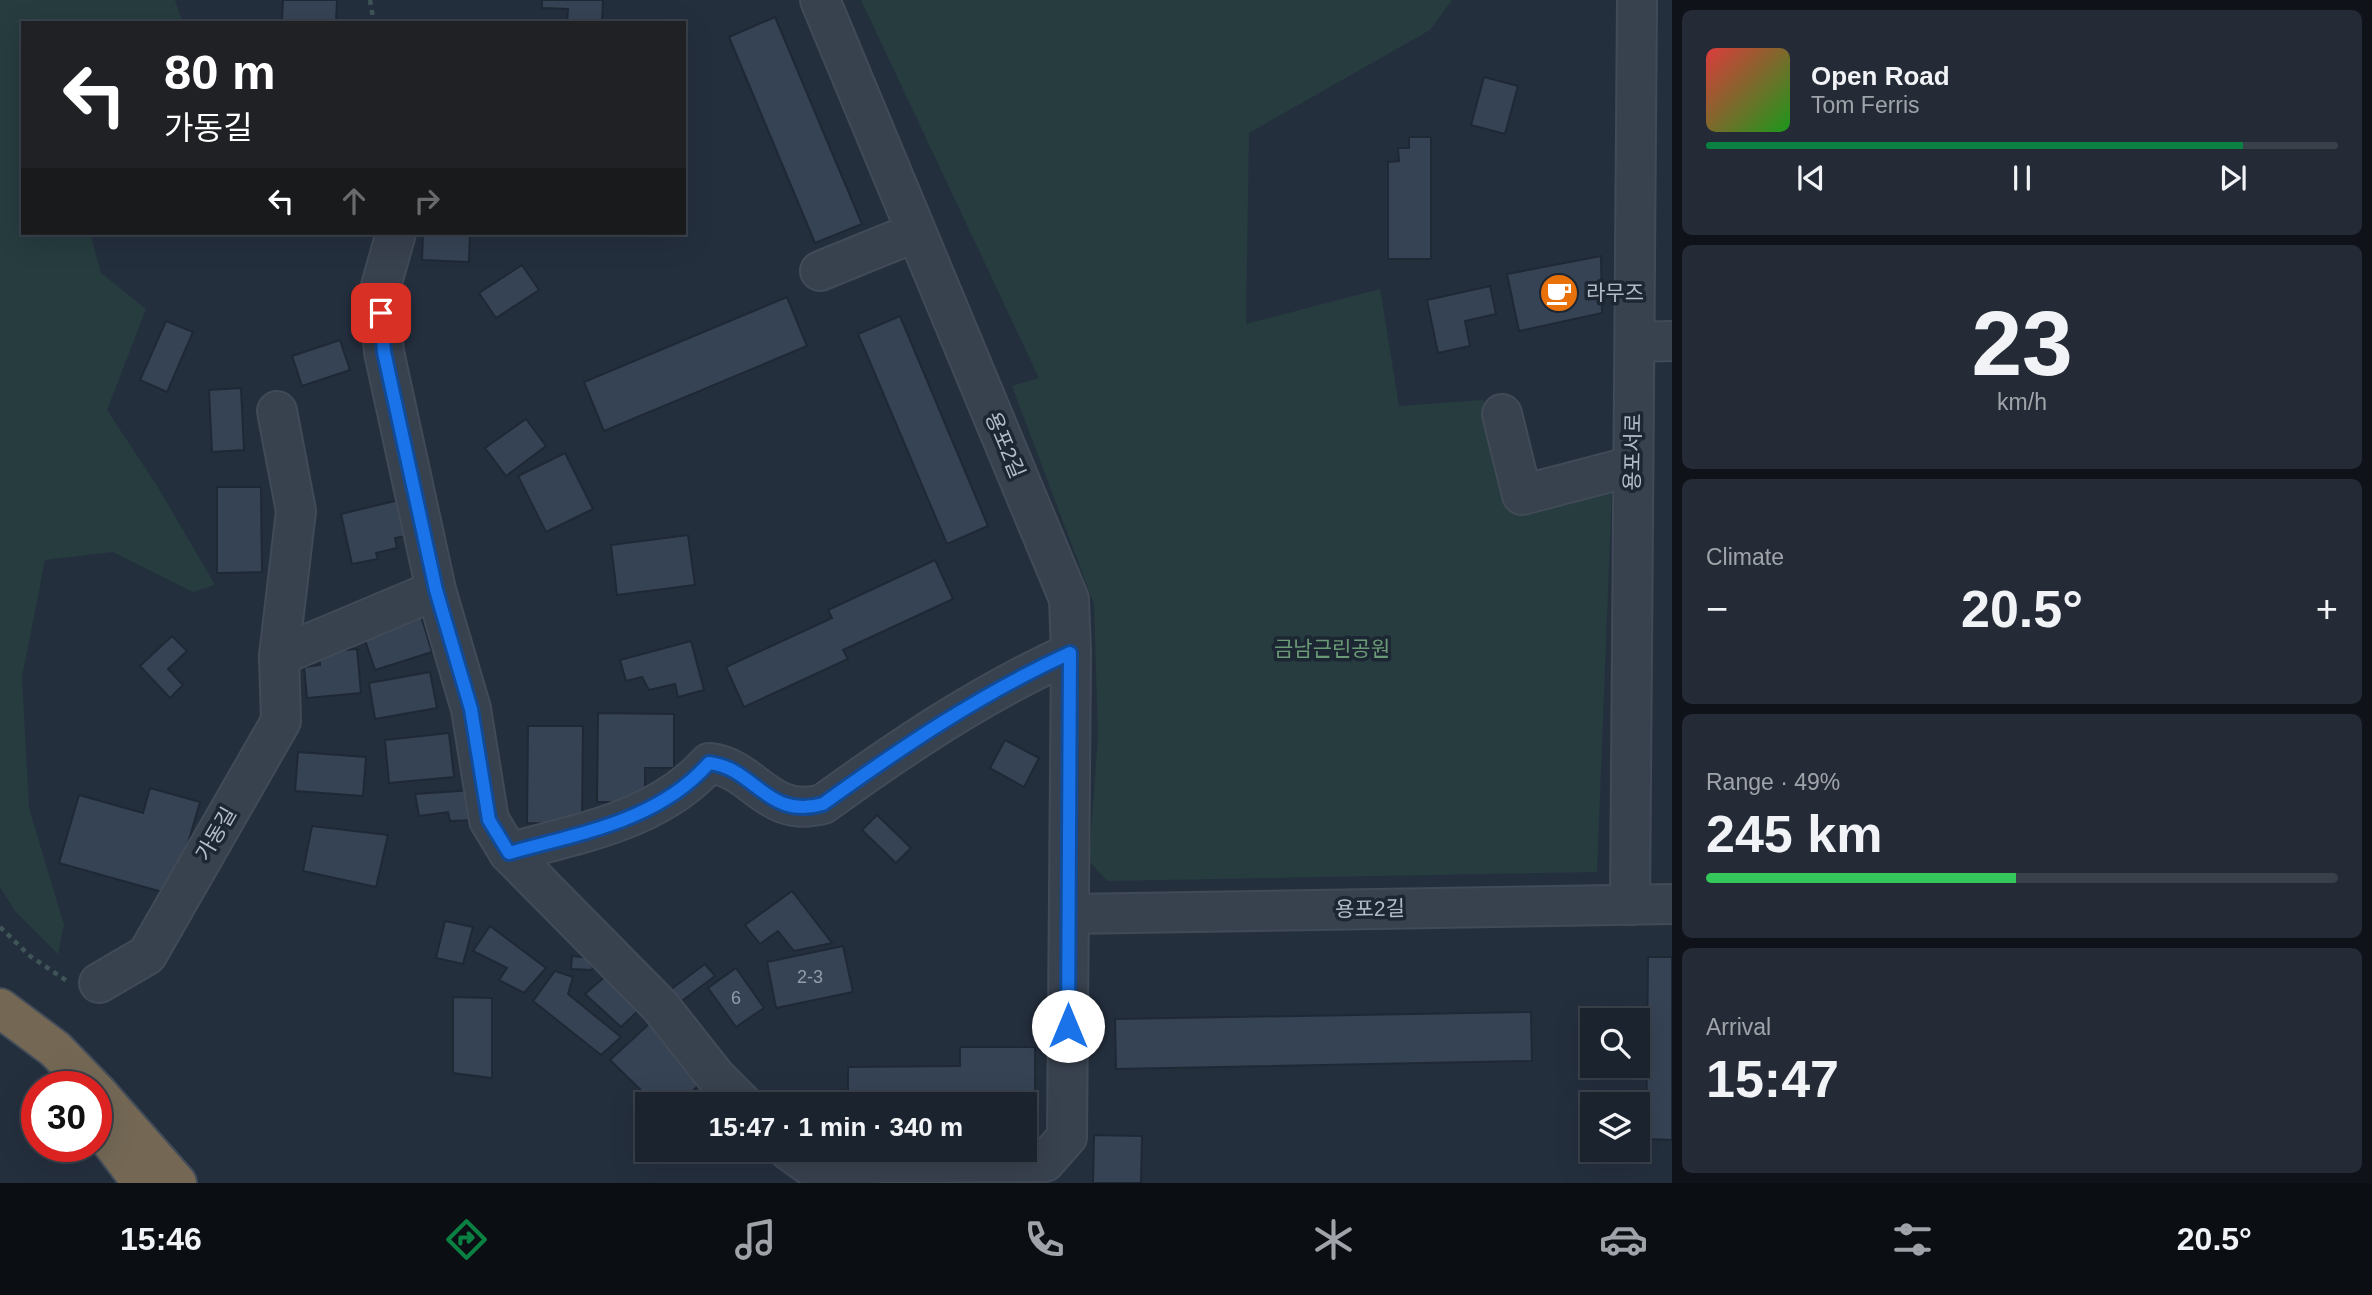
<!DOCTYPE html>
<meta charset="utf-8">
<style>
:root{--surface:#1b232e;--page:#242b36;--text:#f1f3f6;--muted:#a0a4aa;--line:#39404a;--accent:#0b8043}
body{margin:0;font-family:Arial,"Noto Sans KR",sans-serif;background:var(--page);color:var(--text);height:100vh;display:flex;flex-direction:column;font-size:26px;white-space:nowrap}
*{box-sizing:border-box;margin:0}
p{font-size:23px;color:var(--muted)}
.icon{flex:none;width:38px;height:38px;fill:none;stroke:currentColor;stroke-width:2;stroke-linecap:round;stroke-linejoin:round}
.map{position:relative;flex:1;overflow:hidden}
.details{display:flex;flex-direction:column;gap:10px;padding:10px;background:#0f1319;width:700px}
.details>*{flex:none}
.hud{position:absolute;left:21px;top:21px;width:665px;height:214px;border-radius:0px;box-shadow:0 7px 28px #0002,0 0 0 2px var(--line);background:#202124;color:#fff;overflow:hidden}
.controls{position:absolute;left:1580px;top:1008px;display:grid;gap:14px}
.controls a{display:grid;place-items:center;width:70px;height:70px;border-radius:0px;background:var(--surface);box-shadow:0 7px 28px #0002,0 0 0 2px var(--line);font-size:35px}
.speed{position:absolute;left:21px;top:1071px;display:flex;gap:14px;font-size:35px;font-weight:700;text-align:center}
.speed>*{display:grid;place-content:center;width:91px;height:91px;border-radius:50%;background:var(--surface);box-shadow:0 7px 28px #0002,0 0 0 2px var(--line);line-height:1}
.speed .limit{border:10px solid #d22;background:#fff;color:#111}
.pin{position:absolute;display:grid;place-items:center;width:60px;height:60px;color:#fff;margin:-30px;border-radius:14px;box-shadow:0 4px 10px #0006}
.me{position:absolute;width:77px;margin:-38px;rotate:0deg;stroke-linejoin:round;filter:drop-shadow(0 0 5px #0008)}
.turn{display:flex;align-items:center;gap:24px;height:147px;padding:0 28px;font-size:32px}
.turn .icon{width:91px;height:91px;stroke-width:2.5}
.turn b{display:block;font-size:49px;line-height:60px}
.lanes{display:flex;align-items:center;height:66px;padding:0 28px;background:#0003;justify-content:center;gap:35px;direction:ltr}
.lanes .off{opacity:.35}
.big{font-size:52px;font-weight:800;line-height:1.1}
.details .card{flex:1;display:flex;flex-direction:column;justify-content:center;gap:10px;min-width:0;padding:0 24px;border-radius:10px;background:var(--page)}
.details .dial{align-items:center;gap:0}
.dial b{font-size:91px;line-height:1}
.song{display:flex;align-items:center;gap:21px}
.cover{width:84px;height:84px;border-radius:10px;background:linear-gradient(135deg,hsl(0 70% 55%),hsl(120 70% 35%))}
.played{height:7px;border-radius:4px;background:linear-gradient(90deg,var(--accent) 85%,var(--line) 85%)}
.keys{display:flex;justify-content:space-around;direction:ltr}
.heat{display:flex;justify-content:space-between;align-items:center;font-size:38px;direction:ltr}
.charge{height:10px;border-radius:5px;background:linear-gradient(90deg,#34c759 49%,var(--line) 0)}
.trip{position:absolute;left:635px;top:1092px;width:402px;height:70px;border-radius:0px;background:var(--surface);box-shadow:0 7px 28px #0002,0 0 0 2px var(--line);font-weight:800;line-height:70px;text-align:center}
.dock{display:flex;height:112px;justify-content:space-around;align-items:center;background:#0b0e12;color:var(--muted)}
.dock .icon{width:49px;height:49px}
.dock .active{color:var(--accent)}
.dock b{font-size:32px;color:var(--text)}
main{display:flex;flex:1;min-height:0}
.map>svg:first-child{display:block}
.green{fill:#263c3f}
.building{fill:#364354;stroke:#1f2835;stroke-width:2}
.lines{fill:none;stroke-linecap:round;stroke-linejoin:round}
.minor-casing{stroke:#414a57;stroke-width:42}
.highway-casing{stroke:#434c59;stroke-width:42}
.path{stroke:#3f5557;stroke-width:4.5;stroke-dasharray:5 5;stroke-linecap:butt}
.minor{stroke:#38414e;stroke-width:38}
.highway{stroke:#746855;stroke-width:38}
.route-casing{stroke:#114b97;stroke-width:18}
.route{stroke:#1a73e8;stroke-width:12}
.labels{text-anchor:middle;stroke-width:7;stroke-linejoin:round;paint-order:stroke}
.number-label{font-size:18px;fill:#929caa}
.poi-label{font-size:21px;fill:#b4bcc9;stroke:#1d2633;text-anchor:start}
.street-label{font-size:21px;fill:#b4bcc9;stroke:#1d2633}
.park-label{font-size:21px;fill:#6b9a76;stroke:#1d2633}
</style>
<main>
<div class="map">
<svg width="1672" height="1183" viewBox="0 0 1672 1183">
<rect width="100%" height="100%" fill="#242f3e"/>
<!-- green -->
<g class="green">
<polygon points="0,0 175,0 183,23 23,23 23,233 90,233 101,273 146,309 107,410 159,489 215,585 193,592 113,552 45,560 22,677 29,808 64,925 58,954 15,911 0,887"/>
<polygon points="861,0 1452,0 1430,30 1249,133 1246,324 1380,289 1399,406 1483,400 1513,511 1612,490 1597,872 1107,881 1089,861 1098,736 1094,604 1012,386 1039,378"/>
</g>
<!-- building -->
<g class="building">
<polygon points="283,0 337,0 336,22 282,20"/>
<polygon points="542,0 603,0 602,23 567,23 568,9 542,8"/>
<polygon points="775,17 862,224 815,243 729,37"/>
<polygon points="1484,77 1518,86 1505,134 1471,125"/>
<polygon points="1409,137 1431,137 1431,259 1388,259 1388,162 1399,161 1398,148 1409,148"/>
<polygon points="423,233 470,233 469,262 422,260"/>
<polygon points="1601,256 1602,313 1519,331 1507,274"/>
<polygon points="522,265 539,290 496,318 479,293"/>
<polygon points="1490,286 1496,314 1465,321 1470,346 1438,353 1427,300"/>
<polygon points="787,297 807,346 604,431 584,382"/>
<polygon points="900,316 988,526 947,544 858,334"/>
<polygon points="166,321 193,332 167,392 140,380"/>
<polygon points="340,340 350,370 302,386 292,356"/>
<polygon points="241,388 244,450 212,452 209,390"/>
<polygon points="526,419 546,446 506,476 485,448"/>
<polygon points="565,453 593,509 546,532 518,476"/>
<polygon points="217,487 261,487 262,572 217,573"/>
<polygon points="399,500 406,536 395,538 397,548 376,553 378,559 352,564 341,514"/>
<polygon points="688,535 695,585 617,595 611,545"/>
<polygon points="935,560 953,599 843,650 848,659 744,707 726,667 832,618 828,610"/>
<polygon points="421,616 432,652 375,670 363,634"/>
<polygon points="172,636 187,651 168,669 183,685 170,698 140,666"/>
<polygon points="691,641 704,690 678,697 675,684 649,690 642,677 626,681 620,660"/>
<polygon points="357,649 361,693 307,698 304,667 320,665 318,652"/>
<polygon points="430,672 437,708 375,719 369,683"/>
<polygon points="598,713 674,714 674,768 645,768 645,802 597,802"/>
<polygon points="528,726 583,726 582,824 527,823"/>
<polygon points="449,733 454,777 389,783 385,740"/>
<polygon points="1005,740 1039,758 1024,787 990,768"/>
<polygon points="298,752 366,757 363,796 295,791"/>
<polygon points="150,788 200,802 173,895 59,863 79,795 143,813"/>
<polygon points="473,790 477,820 450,821 448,812 419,816 415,794"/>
<polygon points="877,815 911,848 896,863 862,830"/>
<polygon points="312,826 388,835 376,887 303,871"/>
<polygon points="792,891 832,943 794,951 778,931 760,944 745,925"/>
<polygon points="445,921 473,927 463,964 436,958"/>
<polygon points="490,926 546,968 524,993 499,980 507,968 473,951"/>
<polygon points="843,946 853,992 776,1008 767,962"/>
<polygon points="572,956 594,958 592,970 571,969"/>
<polygon points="1648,957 1672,957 1672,1140 1646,1139"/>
<polygon points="705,964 715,976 679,1003 670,990"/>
<polygon points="736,968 764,1008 736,1027 708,988"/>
<polygon points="555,971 573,977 568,994 621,1037 601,1055 533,1001"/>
<polygon points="608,974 641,1008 621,1027 585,994"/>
<polygon points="453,997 492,998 492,1078 453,1073"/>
<polygon points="1531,1012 1532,1061 1116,1069 1115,1019"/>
<polygon points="650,1023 702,1082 679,1104 655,1104 610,1060"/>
<polygon points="960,1047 1035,1047 1035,1128 1026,1137 1026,1104 848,1104 848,1067 960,1066"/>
<polygon points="1094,1135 1142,1136 1141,1183 1093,1183"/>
</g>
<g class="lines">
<defs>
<g id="minor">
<polyline points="820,0 1069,599 1071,653 1067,1137 1045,1162 879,1163 823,1175"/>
<polyline points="396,233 379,293 384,352 436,590 471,709 489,820 509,853 660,1006 716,1077 743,1104"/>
<polyline points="820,271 916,232"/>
<polyline points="1635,342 1672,341"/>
<polyline points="1502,414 1522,495 1633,466"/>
<polyline points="279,656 436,590"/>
<path d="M 509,853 C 581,832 657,821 709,763 C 755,768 767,819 823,804 C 902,747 982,693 1071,653"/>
<polyline points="1630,905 1637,0"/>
<polyline points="1069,914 1672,904"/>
<polyline points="99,983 147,955 281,721 279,656 296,511 277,411"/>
<polyline points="788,1150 823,1175"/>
</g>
<g id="highway">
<polyline points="0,1008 55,1049 92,1087"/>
<polyline points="96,1091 177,1183"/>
<polyline points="105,1134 142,1183"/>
</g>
</defs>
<!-- minor casing -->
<use href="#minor" class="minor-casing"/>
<!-- highway casing -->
<use href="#highway" class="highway-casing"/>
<!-- path -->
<g class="path">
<polyline points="370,0 374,23"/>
<polyline points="0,927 30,956 67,981"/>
</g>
<!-- minor -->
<use href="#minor" class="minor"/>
<!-- highway -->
<use href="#highway" class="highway"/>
</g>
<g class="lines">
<defs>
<path id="route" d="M 381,313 L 384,352 L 436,590 L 471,709 L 489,820 L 509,853 C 580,833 658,821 709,763 C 755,768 767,820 823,804 C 902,747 982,693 1070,653 L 1068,1026"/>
</defs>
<!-- route casing -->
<use href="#route" class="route-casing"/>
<!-- route -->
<use href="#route" class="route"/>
</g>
<!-- icons -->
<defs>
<symbol id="cafe-disc" viewBox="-11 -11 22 22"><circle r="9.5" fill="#e8710a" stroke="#1d2633"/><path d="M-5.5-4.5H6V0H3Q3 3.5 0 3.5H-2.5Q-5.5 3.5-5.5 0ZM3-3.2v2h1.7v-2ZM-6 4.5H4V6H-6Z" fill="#fff"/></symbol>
</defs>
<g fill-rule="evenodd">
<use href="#cafe-disc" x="1537" y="271" width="44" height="44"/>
</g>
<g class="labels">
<!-- number labels -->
<g class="number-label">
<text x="810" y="983">2-3</text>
<text x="736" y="1004">6</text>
</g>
<!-- poi labels -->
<g class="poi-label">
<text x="1586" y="300">라무즈</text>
</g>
<!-- street labels -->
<g class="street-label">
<text transform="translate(1005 445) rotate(67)" y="7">용포2길</text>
<text transform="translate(1633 452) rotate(-89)" y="7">용포서로</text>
<text transform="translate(216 834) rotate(-60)" y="7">가동길</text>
<text transform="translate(1370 909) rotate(-1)" y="7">용포2길</text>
</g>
<!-- park labels -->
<g class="park-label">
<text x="1332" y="656">금남근린공원</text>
</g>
</g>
</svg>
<div class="controls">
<a><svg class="icon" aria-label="search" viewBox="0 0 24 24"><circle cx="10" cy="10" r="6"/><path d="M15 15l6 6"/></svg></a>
<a><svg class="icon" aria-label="layers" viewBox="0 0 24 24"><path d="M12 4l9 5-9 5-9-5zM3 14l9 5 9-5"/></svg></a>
</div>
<div class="speed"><div class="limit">30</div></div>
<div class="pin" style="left:381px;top:313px;background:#d93025"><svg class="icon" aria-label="arrive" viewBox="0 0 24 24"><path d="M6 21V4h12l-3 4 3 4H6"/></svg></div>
<svg class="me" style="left:1068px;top:1026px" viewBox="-20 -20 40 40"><circle r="19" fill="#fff"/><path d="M0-13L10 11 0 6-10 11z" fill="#1a73e8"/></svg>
<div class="trip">15:47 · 1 min · 340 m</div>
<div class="hud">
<div class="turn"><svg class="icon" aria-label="left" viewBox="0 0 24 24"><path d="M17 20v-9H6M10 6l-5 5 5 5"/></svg><div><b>80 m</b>가동길</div></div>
<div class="lanes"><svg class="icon" aria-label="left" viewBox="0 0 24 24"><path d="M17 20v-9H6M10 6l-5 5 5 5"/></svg><svg class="icon off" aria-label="ahead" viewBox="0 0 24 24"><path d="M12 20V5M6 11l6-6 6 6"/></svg><svg class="icon off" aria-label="right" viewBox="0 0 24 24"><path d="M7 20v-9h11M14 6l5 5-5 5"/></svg></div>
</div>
</div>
<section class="details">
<div class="card">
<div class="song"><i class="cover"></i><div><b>Open Road</b><p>Tom Ferris</p></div></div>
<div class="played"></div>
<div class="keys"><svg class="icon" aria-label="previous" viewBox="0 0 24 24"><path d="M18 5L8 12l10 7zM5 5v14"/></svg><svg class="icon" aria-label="pause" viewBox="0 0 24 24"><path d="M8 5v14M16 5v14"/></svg><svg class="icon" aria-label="next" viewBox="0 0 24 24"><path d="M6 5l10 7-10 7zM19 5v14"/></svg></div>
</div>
<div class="card dial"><b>23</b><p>km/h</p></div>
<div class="card"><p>Climate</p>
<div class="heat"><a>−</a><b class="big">20.5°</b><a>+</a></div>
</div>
<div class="card"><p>Range · 49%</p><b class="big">245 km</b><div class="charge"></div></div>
<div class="card"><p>Arrival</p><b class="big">15:47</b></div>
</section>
</main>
<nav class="dock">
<b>15:46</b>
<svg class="icon active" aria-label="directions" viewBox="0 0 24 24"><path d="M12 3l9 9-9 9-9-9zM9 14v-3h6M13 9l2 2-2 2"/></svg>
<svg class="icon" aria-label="music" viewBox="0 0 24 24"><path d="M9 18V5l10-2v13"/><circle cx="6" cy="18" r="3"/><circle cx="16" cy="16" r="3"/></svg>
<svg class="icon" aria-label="phone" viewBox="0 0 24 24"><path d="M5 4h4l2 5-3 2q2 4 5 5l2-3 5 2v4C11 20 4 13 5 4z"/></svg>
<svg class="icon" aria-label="climate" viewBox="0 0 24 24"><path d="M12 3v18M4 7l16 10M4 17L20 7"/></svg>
<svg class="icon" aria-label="car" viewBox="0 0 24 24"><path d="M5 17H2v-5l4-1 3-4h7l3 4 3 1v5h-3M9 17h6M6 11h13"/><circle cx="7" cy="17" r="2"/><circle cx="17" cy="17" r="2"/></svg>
<svg class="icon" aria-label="filters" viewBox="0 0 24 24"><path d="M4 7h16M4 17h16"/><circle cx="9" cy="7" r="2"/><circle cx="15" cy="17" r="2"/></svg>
<b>20.5°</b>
</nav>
